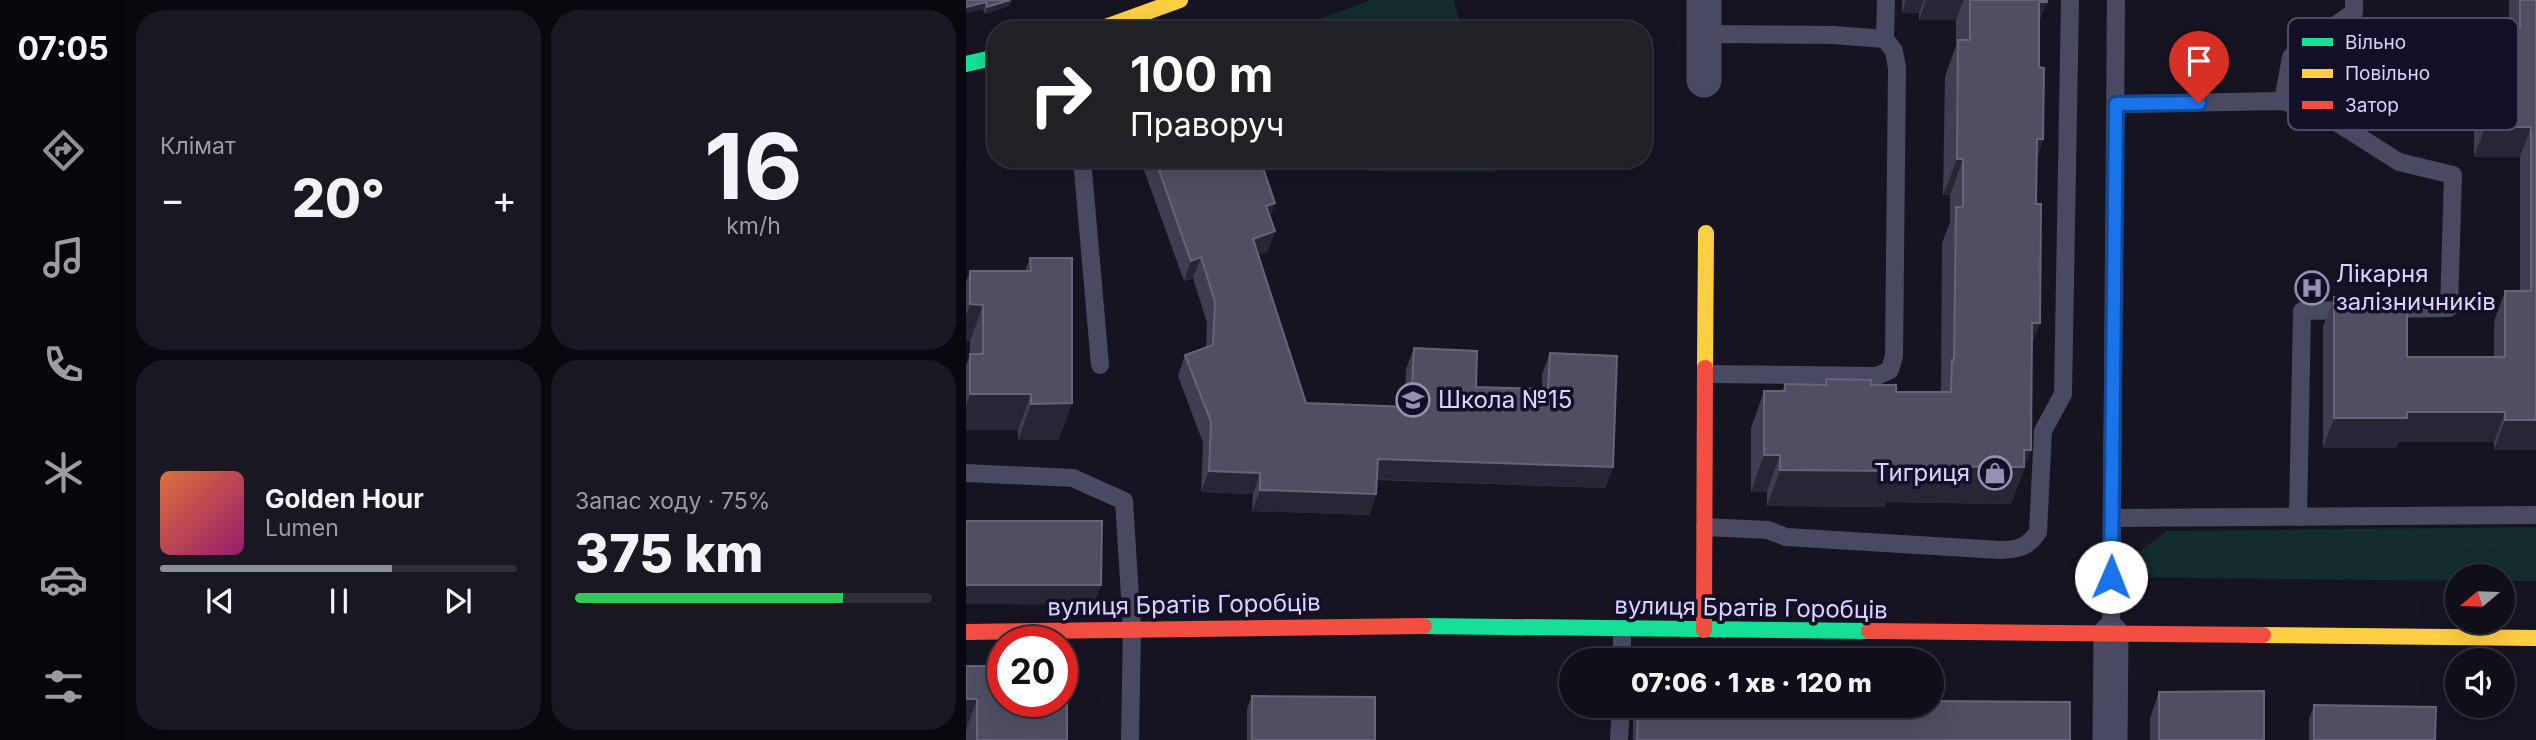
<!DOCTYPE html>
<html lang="uk">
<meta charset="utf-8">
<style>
:root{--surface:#100f19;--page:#191822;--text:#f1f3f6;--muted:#9c9ca2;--line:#302f38;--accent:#8c9099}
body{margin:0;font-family:Inter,sans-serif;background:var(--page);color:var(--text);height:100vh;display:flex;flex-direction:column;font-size:26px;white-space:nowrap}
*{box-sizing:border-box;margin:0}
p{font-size:23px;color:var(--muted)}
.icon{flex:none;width:38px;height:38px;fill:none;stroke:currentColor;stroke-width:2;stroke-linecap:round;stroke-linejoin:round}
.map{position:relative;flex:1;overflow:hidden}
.drawer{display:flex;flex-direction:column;gap:10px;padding:10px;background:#09080e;width:840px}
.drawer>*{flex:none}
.banner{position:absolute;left:21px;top:21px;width:665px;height:147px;border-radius:28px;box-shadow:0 7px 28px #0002,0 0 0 2px var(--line);background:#202124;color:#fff;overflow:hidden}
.needle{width:46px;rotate:251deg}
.tools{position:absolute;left:1479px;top:564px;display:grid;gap:14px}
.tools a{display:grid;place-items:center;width:70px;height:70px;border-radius:50%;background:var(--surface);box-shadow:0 7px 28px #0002,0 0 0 2px var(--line);font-size:35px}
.speed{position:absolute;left:21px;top:626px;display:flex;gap:14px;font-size:35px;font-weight:700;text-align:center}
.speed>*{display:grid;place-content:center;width:91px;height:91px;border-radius:50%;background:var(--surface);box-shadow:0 7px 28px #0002,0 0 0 2px var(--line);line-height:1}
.speed .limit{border:10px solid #d22;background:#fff;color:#111}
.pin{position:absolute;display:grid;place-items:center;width:60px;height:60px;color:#fff;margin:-72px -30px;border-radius:50% 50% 50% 0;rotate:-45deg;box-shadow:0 0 7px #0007}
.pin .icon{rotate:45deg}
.me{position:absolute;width:77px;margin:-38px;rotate:1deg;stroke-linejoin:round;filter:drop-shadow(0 0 5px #0008)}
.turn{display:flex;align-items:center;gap:24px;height:147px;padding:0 28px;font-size:32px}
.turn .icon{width:91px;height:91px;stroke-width:2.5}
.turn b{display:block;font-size:49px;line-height:60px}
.big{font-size:52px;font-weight:800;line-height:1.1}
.drawer .card{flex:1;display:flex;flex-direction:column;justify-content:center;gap:10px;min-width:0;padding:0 24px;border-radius:28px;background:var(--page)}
.drawer .dial{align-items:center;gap:0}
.dial b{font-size:91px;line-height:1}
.song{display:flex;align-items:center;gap:21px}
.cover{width:84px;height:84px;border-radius:10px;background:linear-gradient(135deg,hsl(20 70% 55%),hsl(320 70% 35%))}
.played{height:7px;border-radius:4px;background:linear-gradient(90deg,var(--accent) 65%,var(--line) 65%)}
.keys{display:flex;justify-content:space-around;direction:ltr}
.heat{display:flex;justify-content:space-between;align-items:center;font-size:38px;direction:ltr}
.charge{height:10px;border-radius:5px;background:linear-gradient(90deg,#34c759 75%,var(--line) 0)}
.drawer .tiles{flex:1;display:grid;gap:10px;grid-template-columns:repeat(2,1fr)}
.trip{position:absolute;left:593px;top:648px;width:385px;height:70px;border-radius:35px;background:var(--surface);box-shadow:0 7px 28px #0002,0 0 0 2px var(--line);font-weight:800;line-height:70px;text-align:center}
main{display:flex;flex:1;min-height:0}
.menu{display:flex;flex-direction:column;width:126px;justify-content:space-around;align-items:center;background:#06060a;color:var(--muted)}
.menu .icon{width:49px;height:49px}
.menu .active{color:var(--accent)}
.menu b{font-size:32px;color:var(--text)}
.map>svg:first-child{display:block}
.green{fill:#132c2d}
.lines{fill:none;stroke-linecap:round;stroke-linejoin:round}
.lane{stroke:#4a4962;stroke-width:18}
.street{stroke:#4a4962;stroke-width:35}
.fast{stroke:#16e098;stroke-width:16}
.slow{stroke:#ffcf43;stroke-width:16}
.jam{stroke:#f24e42;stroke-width:16}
.wall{fill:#403d50}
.shaded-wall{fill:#282635}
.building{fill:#504e63;stroke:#66637b;stroke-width:2}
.route-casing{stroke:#114b97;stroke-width:18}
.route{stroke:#1a73e8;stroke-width:12}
.labels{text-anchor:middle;stroke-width:7;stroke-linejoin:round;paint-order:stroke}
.poi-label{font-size:24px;fill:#d9d4ff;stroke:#130f26;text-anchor:start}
.street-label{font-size:24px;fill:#d9d4ff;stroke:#130f26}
.key{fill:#130f26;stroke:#4e4a67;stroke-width:2}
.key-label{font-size:19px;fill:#d9d4ff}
</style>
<main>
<nav class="menu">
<b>07:05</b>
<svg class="icon active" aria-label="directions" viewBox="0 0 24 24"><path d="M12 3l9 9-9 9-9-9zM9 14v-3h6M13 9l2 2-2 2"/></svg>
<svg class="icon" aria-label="music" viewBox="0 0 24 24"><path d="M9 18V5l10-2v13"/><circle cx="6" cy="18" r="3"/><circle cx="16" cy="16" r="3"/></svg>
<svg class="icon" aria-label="phone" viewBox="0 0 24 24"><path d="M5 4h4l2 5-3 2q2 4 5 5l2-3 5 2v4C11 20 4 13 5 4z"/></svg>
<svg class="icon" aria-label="climate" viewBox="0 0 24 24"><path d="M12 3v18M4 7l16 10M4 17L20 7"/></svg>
<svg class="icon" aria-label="car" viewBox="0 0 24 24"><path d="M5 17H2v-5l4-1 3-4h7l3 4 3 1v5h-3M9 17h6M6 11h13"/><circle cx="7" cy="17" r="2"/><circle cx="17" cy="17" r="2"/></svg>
<svg class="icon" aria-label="filters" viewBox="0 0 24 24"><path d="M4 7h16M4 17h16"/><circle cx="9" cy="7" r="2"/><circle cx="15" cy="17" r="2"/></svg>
</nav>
<section class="drawer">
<div class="tiles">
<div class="card"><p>Клімат</p>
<div class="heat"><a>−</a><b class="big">20°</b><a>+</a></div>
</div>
<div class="card dial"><b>16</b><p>km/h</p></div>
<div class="card">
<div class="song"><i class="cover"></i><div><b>Golden Hour</b><p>Lumen</p></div></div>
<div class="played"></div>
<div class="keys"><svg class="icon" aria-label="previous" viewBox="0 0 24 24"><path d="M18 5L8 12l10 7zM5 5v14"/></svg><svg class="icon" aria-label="pause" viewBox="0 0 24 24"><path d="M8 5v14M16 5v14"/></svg><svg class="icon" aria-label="next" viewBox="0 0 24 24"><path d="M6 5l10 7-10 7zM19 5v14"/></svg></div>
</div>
<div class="card"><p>Запас ходу · 75%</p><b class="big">375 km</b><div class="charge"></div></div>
</div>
</section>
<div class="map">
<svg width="1570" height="740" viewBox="0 0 1570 740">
<rect width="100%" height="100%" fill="#161421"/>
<!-- green -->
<g class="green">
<polygon points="405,0 488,0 495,30 323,30"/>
<polygon points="399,159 527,159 530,172 401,171"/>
<polygon points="1570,527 1570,581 1537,581 1536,576 1491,576 1491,581 1158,577 1161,560 1201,531"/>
</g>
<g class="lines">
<!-- lane -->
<g class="lane">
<polyline points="738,34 867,35 919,39 928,51 931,68 928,356 924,370 911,376 740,374"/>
<polyline points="919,39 920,0"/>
<polyline points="1317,101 1325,57 1388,12 1388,0"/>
<polyline points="1150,104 1317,101 1359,115 1433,162 1487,175 1483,308 1417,309"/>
<polyline points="116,159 134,365"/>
<polyline points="0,473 107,478 158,501 166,628 164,740"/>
<polyline points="1332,517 1336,311 1386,310"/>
<polyline points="1146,518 1570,515"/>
<path d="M 739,527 L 802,530 L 820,537 L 1034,550 C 1052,550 1062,547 1072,532 L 1077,431 L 1097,394 L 1104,0"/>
<polyline points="1145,634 1150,0"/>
<polyline points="656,660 656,629"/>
<polyline points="653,740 655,705"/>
</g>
<!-- street -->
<g class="street">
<polyline points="738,0 738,80"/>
<polyline points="1144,740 1145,634"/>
</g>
<!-- fast -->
<g class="fast">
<polyline points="0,64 30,57"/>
<polyline points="458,626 903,631"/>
</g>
<!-- slow -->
<g class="slow">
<polyline points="131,30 214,0"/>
<polyline points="739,368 740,233"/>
<polyline points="1297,635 1570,638"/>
</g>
<!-- jam -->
<g class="jam">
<polyline points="738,630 739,368"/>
<polyline points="903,631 1297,635"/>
<polyline points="0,632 458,626"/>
</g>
</g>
<!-- wall -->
<g class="wall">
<polygon points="0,0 46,0 43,6 19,14 17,9"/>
<polygon points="936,0 1081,0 1073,22 1073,67 1077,139 1071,158 1066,347 1065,450 1045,504 920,502 918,507 801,506 801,492 785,492 785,428 798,391 816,391 819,384 858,385 860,379 905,385 930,392 974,392 975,389 976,243 984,222 984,195 977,195 979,77 990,45 990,20 953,20 953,13 936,13"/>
<polygon points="1543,0 1570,0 1570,450 1528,450 1528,442 1432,442 1430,448 1357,448 1357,327 1368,297 1441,357 1528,357 1528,322 1539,291 1554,291 1554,157 1508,157 1508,57 1519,27 1543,27"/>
<polygon points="174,159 294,159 304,218 309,231 301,252 292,255 340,403 439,407 440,369 448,348 510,387 576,389 576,374 584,353 647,467 639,488 411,480 410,494 403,515 286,511 287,494 235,492 237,443 212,376 219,355 240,347 241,323 227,278 218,281"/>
<polygon points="64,258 93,440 52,440 52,430 0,430 0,365 4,355 4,341 0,341 0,282 4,271 59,271"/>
<polygon points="0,666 101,740 0,740"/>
<polygon points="1193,692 1298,740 1184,740 1184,718"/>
<polygon points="286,696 409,740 281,740 281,709"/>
<polygon points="669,705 966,705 1104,740 667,740 667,711"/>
<polygon points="1348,705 1469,740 1343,740 1343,719"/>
</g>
<!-- shaded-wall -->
<g class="shaded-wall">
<polygon points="44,0 46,0 43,6 19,14 21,7"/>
<polygon points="940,0 958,0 953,13 936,13"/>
<polygon points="960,0 998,0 990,20 953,20"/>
<polygon points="20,2 17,9 0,13 0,7"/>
<polygon points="1073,2 1081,2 1067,38"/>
<polygon points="1519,127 1565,127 1554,157 1508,157"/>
<polygon points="1071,139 1077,139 1064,176"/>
<polygon points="991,159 997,159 984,195 977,195"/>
<polygon points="309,203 302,224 300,206"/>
<polygon points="309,231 301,252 279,260 287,239"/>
<polygon points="235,257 227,278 218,281 225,261"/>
<polygon points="4,304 17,305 4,341 0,341 0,316"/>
<polygon points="1066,323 1074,323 1061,359"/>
<polygon points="4,394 65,394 52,430 0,430 0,406"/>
<polygon points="106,403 93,440 52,440 65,404"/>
<polygon points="1441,412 1539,412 1528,442 1432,442 1430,448 1357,448 1368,418"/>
<polygon points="1539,420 1570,420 1570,450 1528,450"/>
<polygon points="1058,450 1065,450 1045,504 920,502 918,507 801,506 814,470 932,466"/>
<polygon points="798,455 814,455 801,492 785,492"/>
<polygon points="412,459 647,467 639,488 404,479"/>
<polygon points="243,471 294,473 287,494 235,492"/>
<polygon points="294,490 410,494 403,515 286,511"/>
<polygon points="0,585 135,585 128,605 0,604"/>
<polygon points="0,699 11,699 0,730"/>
</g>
<!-- building -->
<g class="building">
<polygon points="0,0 44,0 21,7 20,2 0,7"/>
<polygon points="1004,0 1081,0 1081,2 1073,2 1073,67 1078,68 1077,139 1071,139 1070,204 1075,204 1074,323 1066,323 1065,450 1058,450 1058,467 932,466 932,471 814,470 814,455 798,455 798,391 819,391 819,384 860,385 860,379 905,380 905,385 930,385 930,392 985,392 986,360 988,360 990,207 997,207 997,159 991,159 992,40 1004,40"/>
<polygon points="1554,0 1570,0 1570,420 1539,420 1539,412 1441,412 1441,418 1368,418 1368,297 1441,297 1441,357 1539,357 1539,291 1565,291 1565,127 1519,127 1519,27 1554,27"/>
<polygon points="246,24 248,30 229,30"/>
<polygon points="189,159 294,159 309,203 300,206 309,231 287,239 340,403 445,407 448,348 511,351 510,387 582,389 584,353 651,356 647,467 412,459 410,494 294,490 294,473 243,471 245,422 219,355 247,345 249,302 235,257 225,261"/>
<polygon points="64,258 106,258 106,403 65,404 65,394 4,394 4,354 17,354 17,305 4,304 4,271 65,271"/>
<polygon points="0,521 136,521 135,585 0,585"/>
<polygon points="96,652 101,652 101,740 11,740 11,699 0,699 0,666 37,666 37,702 96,702"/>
<polygon points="1298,691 1298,740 1193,740 1193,692"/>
<polygon points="286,696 409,697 409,740 286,740"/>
<polygon points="966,701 1104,702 1104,740 671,740 672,705 966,705"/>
<polygon points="1348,705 1470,707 1469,740 1348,740"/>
</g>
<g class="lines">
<defs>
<polyline id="route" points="1145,577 1150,104 1233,103"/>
</defs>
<!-- route casing -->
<use href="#route" class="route-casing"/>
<!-- route -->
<use href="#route" class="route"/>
</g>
<!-- icons -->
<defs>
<symbol id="hospital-ring" viewBox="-11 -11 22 22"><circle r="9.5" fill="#130f26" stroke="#9591b1" stroke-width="1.5"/><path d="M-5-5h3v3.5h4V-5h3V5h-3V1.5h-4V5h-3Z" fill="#9591b1"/></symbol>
<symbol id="school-ring" viewBox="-11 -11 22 22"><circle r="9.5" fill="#130f26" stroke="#9591b1" stroke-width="1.5"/><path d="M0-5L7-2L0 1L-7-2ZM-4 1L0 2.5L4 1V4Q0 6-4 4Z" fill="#9591b1"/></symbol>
<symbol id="shop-ring" viewBox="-11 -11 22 22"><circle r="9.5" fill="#130f26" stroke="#9591b1" stroke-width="1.5"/><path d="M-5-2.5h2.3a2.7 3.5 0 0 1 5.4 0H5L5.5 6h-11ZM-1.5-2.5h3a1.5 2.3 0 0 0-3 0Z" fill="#9591b1"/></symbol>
</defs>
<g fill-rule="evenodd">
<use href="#hospital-ring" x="1327" y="269" width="38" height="38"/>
<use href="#school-ring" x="428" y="381" width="38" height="38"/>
<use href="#shop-ring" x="1010" y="454" width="38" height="38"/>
</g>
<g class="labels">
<!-- poi labels -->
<g class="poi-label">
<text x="1370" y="282">Лікарня<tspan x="1370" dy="28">залізничників</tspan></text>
<text x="472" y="408">Школа №15</text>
<text x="1004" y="481" text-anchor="end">Тигриця</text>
</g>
<!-- street labels -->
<g class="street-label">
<text transform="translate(218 605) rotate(-1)" y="8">вулиця Братів Горобців</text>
<text transform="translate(785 608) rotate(1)" y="8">вулиця Братів Горобців</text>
</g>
</g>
<!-- legend -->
<rect x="1322" y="18" width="230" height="112" rx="10" class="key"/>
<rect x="1336" y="38" width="31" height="8" fill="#16e098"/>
<rect x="1336" y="69" width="31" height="9" fill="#ffcf43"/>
<rect x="1336" y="101" width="31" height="8" fill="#f24e42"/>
<g class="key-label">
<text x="1379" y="49">Вільно</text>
<text x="1379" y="80">Повільно</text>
<text x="1379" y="112">Затор</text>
</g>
</svg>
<div class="tools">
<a><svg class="needle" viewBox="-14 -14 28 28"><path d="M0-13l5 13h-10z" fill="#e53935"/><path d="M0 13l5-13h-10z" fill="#9c9ca2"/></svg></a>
<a><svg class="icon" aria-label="sound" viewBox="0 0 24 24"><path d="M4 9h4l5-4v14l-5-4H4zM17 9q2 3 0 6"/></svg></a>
</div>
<div class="speed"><div class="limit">20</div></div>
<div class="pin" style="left:1233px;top:103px;background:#d93025"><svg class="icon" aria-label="arrive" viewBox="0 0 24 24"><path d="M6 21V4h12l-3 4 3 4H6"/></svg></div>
<svg class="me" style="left:1145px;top:577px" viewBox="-20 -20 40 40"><circle r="19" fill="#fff"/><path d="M0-13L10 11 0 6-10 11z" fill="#1a73e8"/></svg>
<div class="trip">07:06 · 1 хв · 120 m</div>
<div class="banner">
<div class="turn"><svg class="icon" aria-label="right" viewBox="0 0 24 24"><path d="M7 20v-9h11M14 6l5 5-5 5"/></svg><div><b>100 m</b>Праворуч</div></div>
</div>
</div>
</main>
